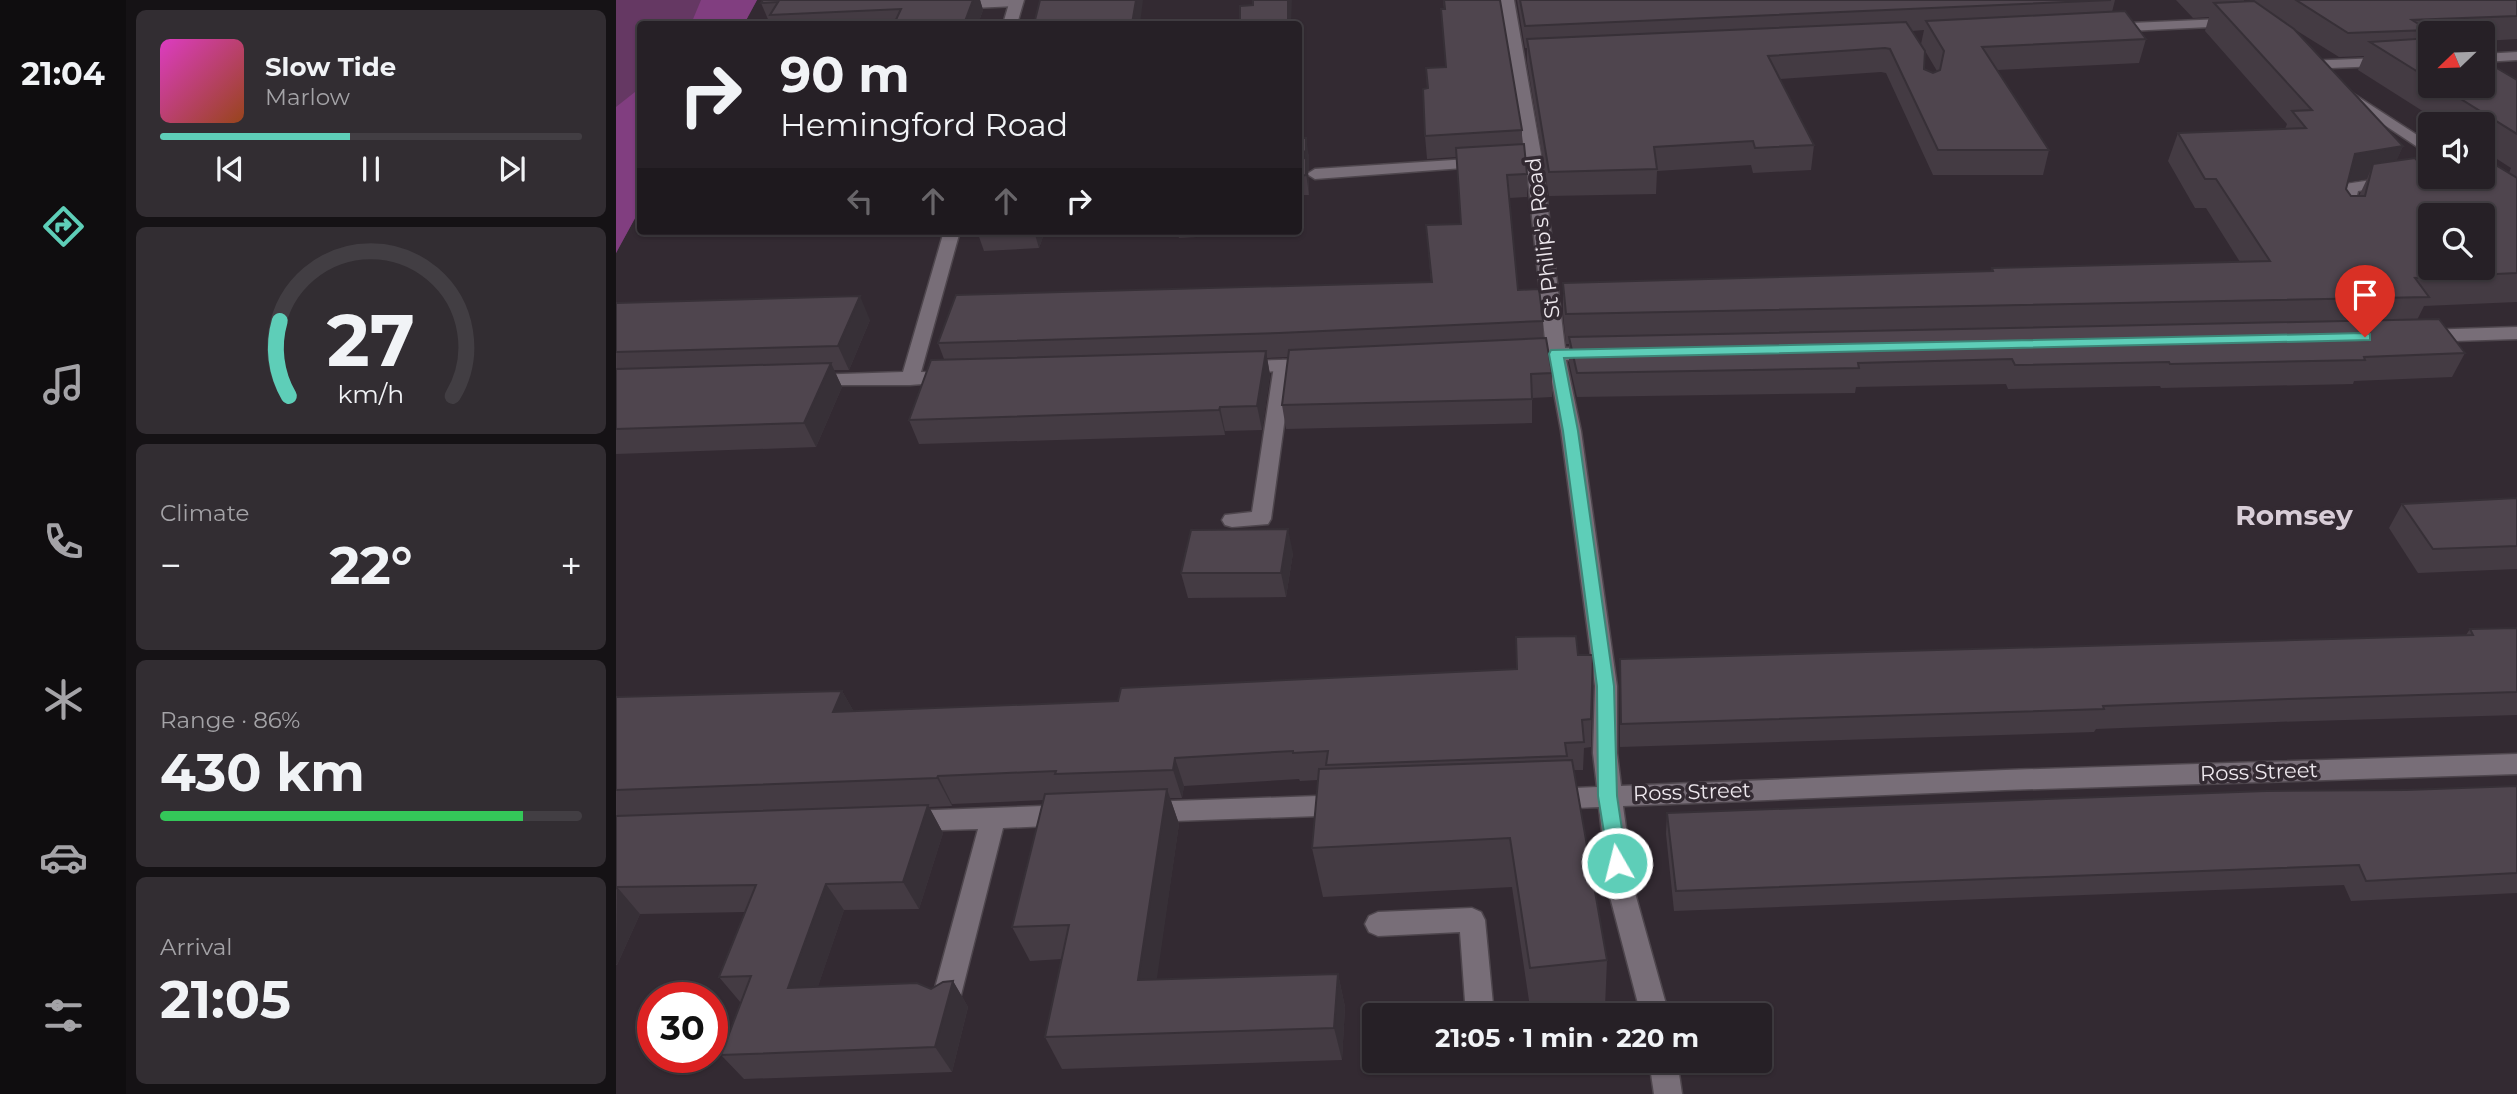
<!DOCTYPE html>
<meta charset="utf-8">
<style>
:root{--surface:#262026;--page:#322d32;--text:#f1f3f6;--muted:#a4a3a7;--line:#423e43;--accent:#5eceb8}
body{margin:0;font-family:Montserrat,sans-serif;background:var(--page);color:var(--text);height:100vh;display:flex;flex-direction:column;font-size:26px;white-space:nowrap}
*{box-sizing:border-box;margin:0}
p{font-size:23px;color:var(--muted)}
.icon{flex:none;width:38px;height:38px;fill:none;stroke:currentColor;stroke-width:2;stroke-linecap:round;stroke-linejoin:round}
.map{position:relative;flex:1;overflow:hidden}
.side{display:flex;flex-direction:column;gap:10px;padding:10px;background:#151215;width:490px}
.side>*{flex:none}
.guide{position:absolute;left:21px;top:21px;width:665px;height:214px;border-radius:7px;box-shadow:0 2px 5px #0004,0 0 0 2px var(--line);background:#262026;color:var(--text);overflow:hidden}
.needle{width:46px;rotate:247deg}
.tools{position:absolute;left:1802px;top:21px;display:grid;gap:14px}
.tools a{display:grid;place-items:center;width:77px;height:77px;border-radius:7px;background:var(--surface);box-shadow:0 2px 5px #0004,0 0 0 2px var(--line);font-size:35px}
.speed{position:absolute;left:21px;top:982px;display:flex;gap:14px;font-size:35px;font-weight:700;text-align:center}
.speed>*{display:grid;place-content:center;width:91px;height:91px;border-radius:50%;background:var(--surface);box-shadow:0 2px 5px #0004,0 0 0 2px var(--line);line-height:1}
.speed .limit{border:10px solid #d22;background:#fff;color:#111}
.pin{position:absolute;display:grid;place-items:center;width:60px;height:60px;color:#fff;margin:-72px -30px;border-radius:50% 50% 50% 0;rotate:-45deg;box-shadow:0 0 7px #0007}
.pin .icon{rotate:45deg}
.me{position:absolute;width:77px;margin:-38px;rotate:352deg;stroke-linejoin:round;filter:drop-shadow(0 0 5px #0008)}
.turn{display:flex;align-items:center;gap:24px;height:147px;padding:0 28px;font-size:32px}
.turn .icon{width:91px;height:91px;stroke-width:2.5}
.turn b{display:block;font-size:49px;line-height:60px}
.lanes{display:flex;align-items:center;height:66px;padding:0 28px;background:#0003;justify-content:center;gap:35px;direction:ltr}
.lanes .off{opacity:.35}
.big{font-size:52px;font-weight:700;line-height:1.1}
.side .widget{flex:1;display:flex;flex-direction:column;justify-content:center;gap:10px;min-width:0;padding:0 24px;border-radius:10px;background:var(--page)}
.side .dial{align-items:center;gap:0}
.dial svg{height:182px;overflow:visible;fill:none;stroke:var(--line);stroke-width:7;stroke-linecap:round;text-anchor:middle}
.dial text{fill:var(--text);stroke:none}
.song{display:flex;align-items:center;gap:21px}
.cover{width:84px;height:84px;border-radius:10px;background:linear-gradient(135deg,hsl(310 70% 55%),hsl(20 70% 35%))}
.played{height:7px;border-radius:4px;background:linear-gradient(90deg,var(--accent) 45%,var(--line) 45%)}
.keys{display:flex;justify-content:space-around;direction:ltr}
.heat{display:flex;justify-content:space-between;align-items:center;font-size:38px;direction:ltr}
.charge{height:10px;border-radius:5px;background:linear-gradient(90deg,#34c759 86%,var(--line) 0)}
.trip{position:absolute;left:746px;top:1003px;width:410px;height:70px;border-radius:7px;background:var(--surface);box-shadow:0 2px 5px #0004,0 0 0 2px var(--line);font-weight:700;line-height:70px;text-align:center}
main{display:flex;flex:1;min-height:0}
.tab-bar{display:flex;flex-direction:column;width:126px;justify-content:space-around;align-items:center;background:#0f0d0f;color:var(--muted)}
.tab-bar .icon{width:49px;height:49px}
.tab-bar .on{color:var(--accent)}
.tab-bar b{font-size:32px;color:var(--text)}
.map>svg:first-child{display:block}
.green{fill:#653863}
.forest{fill:#813e80}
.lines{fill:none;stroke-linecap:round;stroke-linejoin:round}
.lane-casing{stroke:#4e464d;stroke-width:3}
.street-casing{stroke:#4e464d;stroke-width:3}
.secondary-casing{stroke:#4e464d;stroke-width:3}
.lane{fill:#786e78;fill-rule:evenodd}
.street{fill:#786e78;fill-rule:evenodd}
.secondary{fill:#786e78;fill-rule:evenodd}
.wall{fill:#443b43;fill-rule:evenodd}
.shaded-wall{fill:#373037}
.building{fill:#4f454e;stroke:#373037;stroke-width:2;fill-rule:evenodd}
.route{fill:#5eceb8;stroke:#3d8678;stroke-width:2}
.labels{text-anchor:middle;stroke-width:7;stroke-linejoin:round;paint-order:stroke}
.street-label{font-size:21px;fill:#eee8ee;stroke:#332a32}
.district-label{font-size:28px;font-weight:bold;fill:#d8cdd7;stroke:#332a32}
</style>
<main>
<nav class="tab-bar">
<b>21:04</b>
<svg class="icon on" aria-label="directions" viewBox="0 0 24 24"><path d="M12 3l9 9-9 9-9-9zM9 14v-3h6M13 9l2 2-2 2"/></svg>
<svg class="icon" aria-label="music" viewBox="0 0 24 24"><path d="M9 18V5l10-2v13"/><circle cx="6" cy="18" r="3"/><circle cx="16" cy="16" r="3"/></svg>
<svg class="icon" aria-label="phone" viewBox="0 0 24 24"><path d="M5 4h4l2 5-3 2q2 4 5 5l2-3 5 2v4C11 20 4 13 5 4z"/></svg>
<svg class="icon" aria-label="climate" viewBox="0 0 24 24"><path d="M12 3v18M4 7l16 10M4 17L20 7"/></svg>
<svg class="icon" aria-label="car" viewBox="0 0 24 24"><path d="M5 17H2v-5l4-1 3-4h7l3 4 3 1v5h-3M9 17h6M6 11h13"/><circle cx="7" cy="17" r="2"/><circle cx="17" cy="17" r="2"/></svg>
<svg class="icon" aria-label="filters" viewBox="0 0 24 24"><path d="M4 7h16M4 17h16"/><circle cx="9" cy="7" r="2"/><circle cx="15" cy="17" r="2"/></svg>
</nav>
<section class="side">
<div class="widget">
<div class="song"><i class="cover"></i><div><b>Slow Tide</b><p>Marlow</p></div></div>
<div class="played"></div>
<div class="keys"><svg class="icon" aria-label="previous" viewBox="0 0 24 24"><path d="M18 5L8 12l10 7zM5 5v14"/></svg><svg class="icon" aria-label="pause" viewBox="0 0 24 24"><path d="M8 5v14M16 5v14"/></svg><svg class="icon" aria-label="next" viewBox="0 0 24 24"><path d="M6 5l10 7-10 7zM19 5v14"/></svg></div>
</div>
<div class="widget dial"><svg viewBox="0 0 100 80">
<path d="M14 69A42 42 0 1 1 86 69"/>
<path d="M14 69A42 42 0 0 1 10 36" stroke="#5eceb8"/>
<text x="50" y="56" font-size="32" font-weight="700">27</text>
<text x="50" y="72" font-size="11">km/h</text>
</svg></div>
<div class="widget"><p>Climate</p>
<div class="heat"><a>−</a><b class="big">22°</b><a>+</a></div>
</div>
<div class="widget"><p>Range · 86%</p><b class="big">430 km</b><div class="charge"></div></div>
<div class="widget"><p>Arrival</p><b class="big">21:05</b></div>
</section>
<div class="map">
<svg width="1901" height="1094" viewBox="0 0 1901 1094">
<rect width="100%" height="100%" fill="#332a32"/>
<!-- green -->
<polygon class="green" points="0,0 141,0 128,24 24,24 24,209 0,253"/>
<!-- forest -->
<g class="forest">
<polygon points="85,0 141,0 128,24 75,24"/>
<polygon points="24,88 24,209 0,253 0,107"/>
</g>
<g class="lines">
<defs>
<g id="lane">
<polygon points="356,0 405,0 407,2 400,6 336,9 329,5 336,1"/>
<polygon points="868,158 874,160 876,163 874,166 699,179 691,174 699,169"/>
<polygon points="1815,171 1815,177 1822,177 1821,179 1742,191 1734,223 1722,223 1720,219 1729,184"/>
<polygon points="667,360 676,366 655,519 652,524 616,527 609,525 606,520 609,515 636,512 658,366"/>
</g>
<g id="street">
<polygon points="394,0 408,0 401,24 387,24"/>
<polygon points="884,0 898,0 926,160 949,348 981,347 990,353 981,359 950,360 965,431 1001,686 1001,753 1005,786 1389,770 1901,754 1901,774 1389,790 1007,806 1019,893 1053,1015 1025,1015 993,893 983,807 936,809 927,806 924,799 927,792 936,789 981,787 977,753 979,686 945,431 932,360 905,361 896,355 905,349 930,349 910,160"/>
<polygon points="1629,18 1636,22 1634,25 1492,32 1485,28 1492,24"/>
<polygon points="1901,52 1901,60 1867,62 1867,54"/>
<polygon points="1815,56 1815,64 1689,69 1682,65 1689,61"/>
<polygon points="328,231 344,231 305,372 344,373 346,377 344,381 294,385 188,385 186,381 195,375 287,372"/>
<polygon points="1901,327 1901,339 1807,342 1798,336 1807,330"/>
<polygon points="698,359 707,365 705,369 625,373 616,367 625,361"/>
<polygon points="729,795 738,798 741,805 738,812 729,815 530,822 521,819 518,812 521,805 530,802"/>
<polygon points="453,805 462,808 465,815 462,822 453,825 387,828 344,999 340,1008 330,1012 320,1008 316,999 362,829 292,831 283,828 280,821 283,814 292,811"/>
<polygon points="856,908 865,912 869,920 878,1015 850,1015 844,932 762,936 753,932 749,924 753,916 762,912"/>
<polygon points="1033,1060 1061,1060 1066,1094 1038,1094"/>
</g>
<polygon id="secondary" points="1730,89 1815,144 1815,156 1725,96 1723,93 1725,90"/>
</defs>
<!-- lane casing -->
<use href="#lane" class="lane-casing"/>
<!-- street casing -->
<use href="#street" class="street-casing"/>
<!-- secondary casing -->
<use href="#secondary" class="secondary-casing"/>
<!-- lane -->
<use href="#lane" class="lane"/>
<!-- street -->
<use href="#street" class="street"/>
<!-- secondary -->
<use href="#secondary" class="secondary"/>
</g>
<!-- wall -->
<g class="wall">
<polygon points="147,0 364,0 367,10 362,24 154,24 145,3"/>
<polygon points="827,0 884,0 906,130 906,144 911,174 911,197 893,198 902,290 927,321 927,338 936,373 936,397 916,398 916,423 670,429 666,405 672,357 651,358 654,375 646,430 609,431 609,435 303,444 293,420 328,359 322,343 815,282 810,225 845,224 840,157 811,159 809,136 811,89 810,68 830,67 825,9 828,9"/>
<path d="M 901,0 L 1499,0 L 1496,12 L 1530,39 L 1523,63 L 1381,70 L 1433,150 L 1427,175 L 1317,175 L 1270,73 L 1265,72 L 1164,79 L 1198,145 L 1195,170 L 1137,173 L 1135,165 L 1041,171 L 1040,194 L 933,196 L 911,62 L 911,48 L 909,48 ZM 1308,30 L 1305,44 L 1321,71 L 1317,73 L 1308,69 L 1296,31 Z"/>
<path d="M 1560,0 L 1628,0 L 1628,2 L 1636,2 L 1634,0 L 1901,0 L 1901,39 L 1867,41 L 1867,33 L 1815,33 L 1815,86 L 1867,86 L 1901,80 L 1901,302 L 1808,306 L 1801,320 L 1849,353 L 1836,377 L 1738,381 L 1737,384 L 1545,388 L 1544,386 L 1392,389 L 1390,384 L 1240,387 L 1239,393 L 961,397 L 953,362 L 953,344 L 950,344 L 947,313 L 947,283 L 1375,272 L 1376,268 L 1624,262 L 1590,208 L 1579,208 L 1552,161 L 1562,133 L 1669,129 L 1671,124 L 1589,31 L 1593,17 L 1577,18 ZM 1670,24 L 1723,57 L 1748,56 L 1742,70 L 1827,124 L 1867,124 L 1867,150 L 1895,168 L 1893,173 L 1780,161 L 1787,146 ZM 1751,179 L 1743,196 L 1735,196 L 1730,189 L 1732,182 Z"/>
<polygon points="682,67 688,86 688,138 693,157 693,170 692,171 693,195 682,195"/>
<polygon points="361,231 429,231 423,248 368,251"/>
<polygon points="561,231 616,231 616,235 563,238"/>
<polygon points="0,303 254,320 233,370 218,370 226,387 200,447 0,454"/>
<polygon points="1901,498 1901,569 1802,573 1773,528 1786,504"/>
<polygon points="677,553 670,597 572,598 565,573"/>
<polygon points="1901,628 1901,715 1659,722 1480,729 1478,732 1004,747 1004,659 1850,635 1854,629"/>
<polygon points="962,655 977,655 975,747 968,748 967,770 958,770 991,960 989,1007 915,1014 896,887 707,897 696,848 702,780 684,781 683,779 568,786 566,798 554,798 563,824 540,980 722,974 729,1007 726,1060 446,1069 429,1037 446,959 414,961 396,927 428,800 336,804 336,806 313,807 327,833 303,909 228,910 202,986 315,989 337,981 352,1007 336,1072 128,1079 105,1055 125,1003 103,977 129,912 24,914 1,965 0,965 0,697 226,691 238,712 502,701 901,669"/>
<polygon points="1901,786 1901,893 1735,901 1728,885 1058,911 1050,834 1051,813"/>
</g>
<!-- shaded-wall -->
<g class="shaded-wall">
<polygon points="357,0 364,0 367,10 362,24 348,24"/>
<polygon points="520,0 527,0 524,24 516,24"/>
<polygon points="672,0 676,0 675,24 672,24"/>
<polygon points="685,67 688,86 688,153 690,138 693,157 693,170 692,171 693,195 690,173 686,156"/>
<polygon points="1787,146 1774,175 1757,164 1751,179 1726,183 1739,154"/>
<polygon points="418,231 429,231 423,248"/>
<polygon points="244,296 254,320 233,370 222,346"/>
<polygon points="650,351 654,375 646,430 641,406"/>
<polygon points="215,363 226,387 200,447 188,423"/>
<polygon points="604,407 609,431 609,435 603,410"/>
<polygon points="672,529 677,553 670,597 665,573"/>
<polygon points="226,691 242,719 217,712"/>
<polygon points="559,758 568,786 566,798 557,770"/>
<polygon points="322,776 336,804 336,806 321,778"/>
<polygon points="551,789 563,824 536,1013 522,980"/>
<polygon points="312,805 327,833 303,909 287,882"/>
<polygon points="210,884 228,910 193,1013 172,988"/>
<polygon points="1,887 24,914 1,965 0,964"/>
<polygon points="722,974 729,1007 726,1060 718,1028"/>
<polygon points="337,981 352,1007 336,1072 319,1047"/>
</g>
<!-- building -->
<g class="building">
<polygon points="147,0 357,0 348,24 278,24 285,9 154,15 162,2 145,3"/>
<polygon points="424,0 520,0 516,24 418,24"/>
<polygon points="637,0 672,0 672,24 624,24 624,6 637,5"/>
<polygon points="828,0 884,0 906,130 809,136 807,89 812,88 810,68 830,67 825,9 829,9"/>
<polygon points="904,0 1495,0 909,26"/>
<polygon points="1680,0 1901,0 1901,16 1796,20 1812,30 1732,33"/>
<path d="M 1638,1 L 1678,29 L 1787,146 L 1739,154 L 1730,189 L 1735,196 L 1749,196 L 1757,164 L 1799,158 L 1804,164 L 1815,164 L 1815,177 L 1867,177 L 1867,161 L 1873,161 L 1901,178 L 1901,273 L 1799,278 L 1813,297 L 950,314 L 947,283 L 1377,271 L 1376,268 L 1654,261 L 1600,179 L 1589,179 L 1562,133 L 1690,128 L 1676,111 L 1696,110 L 1598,3 ZM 1815,215 L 1867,215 L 1867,268 L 1815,268 Z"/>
<polygon points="1509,11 1530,39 1366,47 1433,150 1322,150 1274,49 1269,48 1152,56 1198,145 1139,148 1137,141 1038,147 1041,169 933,172 911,39 1290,22 1309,51 1308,69 1317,73 1324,70 1328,51 1310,21"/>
<polygon points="1815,38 1815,80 1754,42"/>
<polygon points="1867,60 1901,80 1901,134 1824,86 1867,86"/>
<polygon points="682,67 685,67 685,138 690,138 690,150 686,156 690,159 690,175 682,176"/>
<polygon points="908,144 911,174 891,175 902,290 923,289 927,321 663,333 322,343 340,295 816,282 810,225 845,224 840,148"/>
<polygon points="244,296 222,346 0,352 0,303"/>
<polygon points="1823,319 1849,353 1748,357 1749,360 1554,364 1553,362 1399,365 1396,359 1242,363 1243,368 961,373 953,337"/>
<polygon points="930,338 936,373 915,374 916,399 666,405 673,350"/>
<polygon points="650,351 641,406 604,407 603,410 293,420 315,360"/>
<polygon points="215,363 188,423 0,429 0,369"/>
<polygon points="1901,498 1901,546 1817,549 1786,504"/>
<polygon points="672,529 665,573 565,573 575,530"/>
<polygon points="1901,628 1901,692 1672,699 1487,706 1488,709 1005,724 1004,659 1857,635 1854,629"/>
<polygon points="960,636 962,655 977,655 975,719 966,720 968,742 949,743 951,756 710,765 712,751 677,753 677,751 559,758 557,770 439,774 440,771 322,776 321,778 0,790 0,697 226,691 217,712 502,701 505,688 901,669 900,637"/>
<polygon points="956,760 991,960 914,968 894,838 696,848 703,769"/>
<polygon points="1901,786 1901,873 1750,881 1743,865 1060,891 1051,813 1650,791 1790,790"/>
<polygon points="551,789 522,980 722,974 718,1028 429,1037 453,925 396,927 429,794"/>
<polygon points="312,805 287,882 210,884 172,988 301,983 315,989 327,982 337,981 319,1047 105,1055 135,976 103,977 140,885 1,887 0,889 0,816"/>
</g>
<!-- route -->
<polygon class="route" points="1749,333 1754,334 1754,340 948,358 962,431 998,686 1001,796 1011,863 1008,869 1001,871 994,869 982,796 981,686 947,431 933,354 935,350"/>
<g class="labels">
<!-- street labels -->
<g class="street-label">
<text transform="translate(927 238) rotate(-97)" y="7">St Philip's Road</text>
<text transform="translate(1643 772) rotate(-2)" y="7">Ross Street</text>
<text transform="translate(1076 792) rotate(-2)" y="7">Ross Street</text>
</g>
<!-- district labels -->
<g class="district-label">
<text x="1678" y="525">Romsey</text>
</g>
</g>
</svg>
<div class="tools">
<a><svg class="needle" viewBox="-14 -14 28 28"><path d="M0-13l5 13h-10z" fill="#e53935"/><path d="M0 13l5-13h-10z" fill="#a4a3a7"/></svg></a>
<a><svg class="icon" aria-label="sound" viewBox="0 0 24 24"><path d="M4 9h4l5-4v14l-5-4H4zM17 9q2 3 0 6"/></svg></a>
<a><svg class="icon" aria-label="search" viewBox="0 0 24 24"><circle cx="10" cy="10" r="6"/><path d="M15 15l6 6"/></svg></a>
</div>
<div class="speed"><div class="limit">30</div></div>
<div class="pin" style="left:1749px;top:337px;background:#d93025"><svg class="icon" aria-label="arrive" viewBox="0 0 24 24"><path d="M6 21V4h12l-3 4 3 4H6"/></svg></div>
<svg class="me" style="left:1001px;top:863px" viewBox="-20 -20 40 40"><circle r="17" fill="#5eceb8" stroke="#fff" stroke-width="3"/><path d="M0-11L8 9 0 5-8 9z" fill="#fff"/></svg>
<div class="trip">21:05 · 1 min · 220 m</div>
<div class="guide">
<div class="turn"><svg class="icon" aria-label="right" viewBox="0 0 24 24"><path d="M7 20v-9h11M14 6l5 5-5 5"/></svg><div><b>90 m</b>Hemingford Road</div></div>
<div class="lanes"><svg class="icon off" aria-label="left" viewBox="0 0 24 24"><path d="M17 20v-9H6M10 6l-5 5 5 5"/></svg><svg class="icon off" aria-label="ahead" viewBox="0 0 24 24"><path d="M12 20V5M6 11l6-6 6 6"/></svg><svg class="icon off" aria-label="ahead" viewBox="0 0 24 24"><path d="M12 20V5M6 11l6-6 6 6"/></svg><svg class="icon" aria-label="right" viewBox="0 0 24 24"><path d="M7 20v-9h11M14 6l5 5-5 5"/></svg></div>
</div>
</div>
</main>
